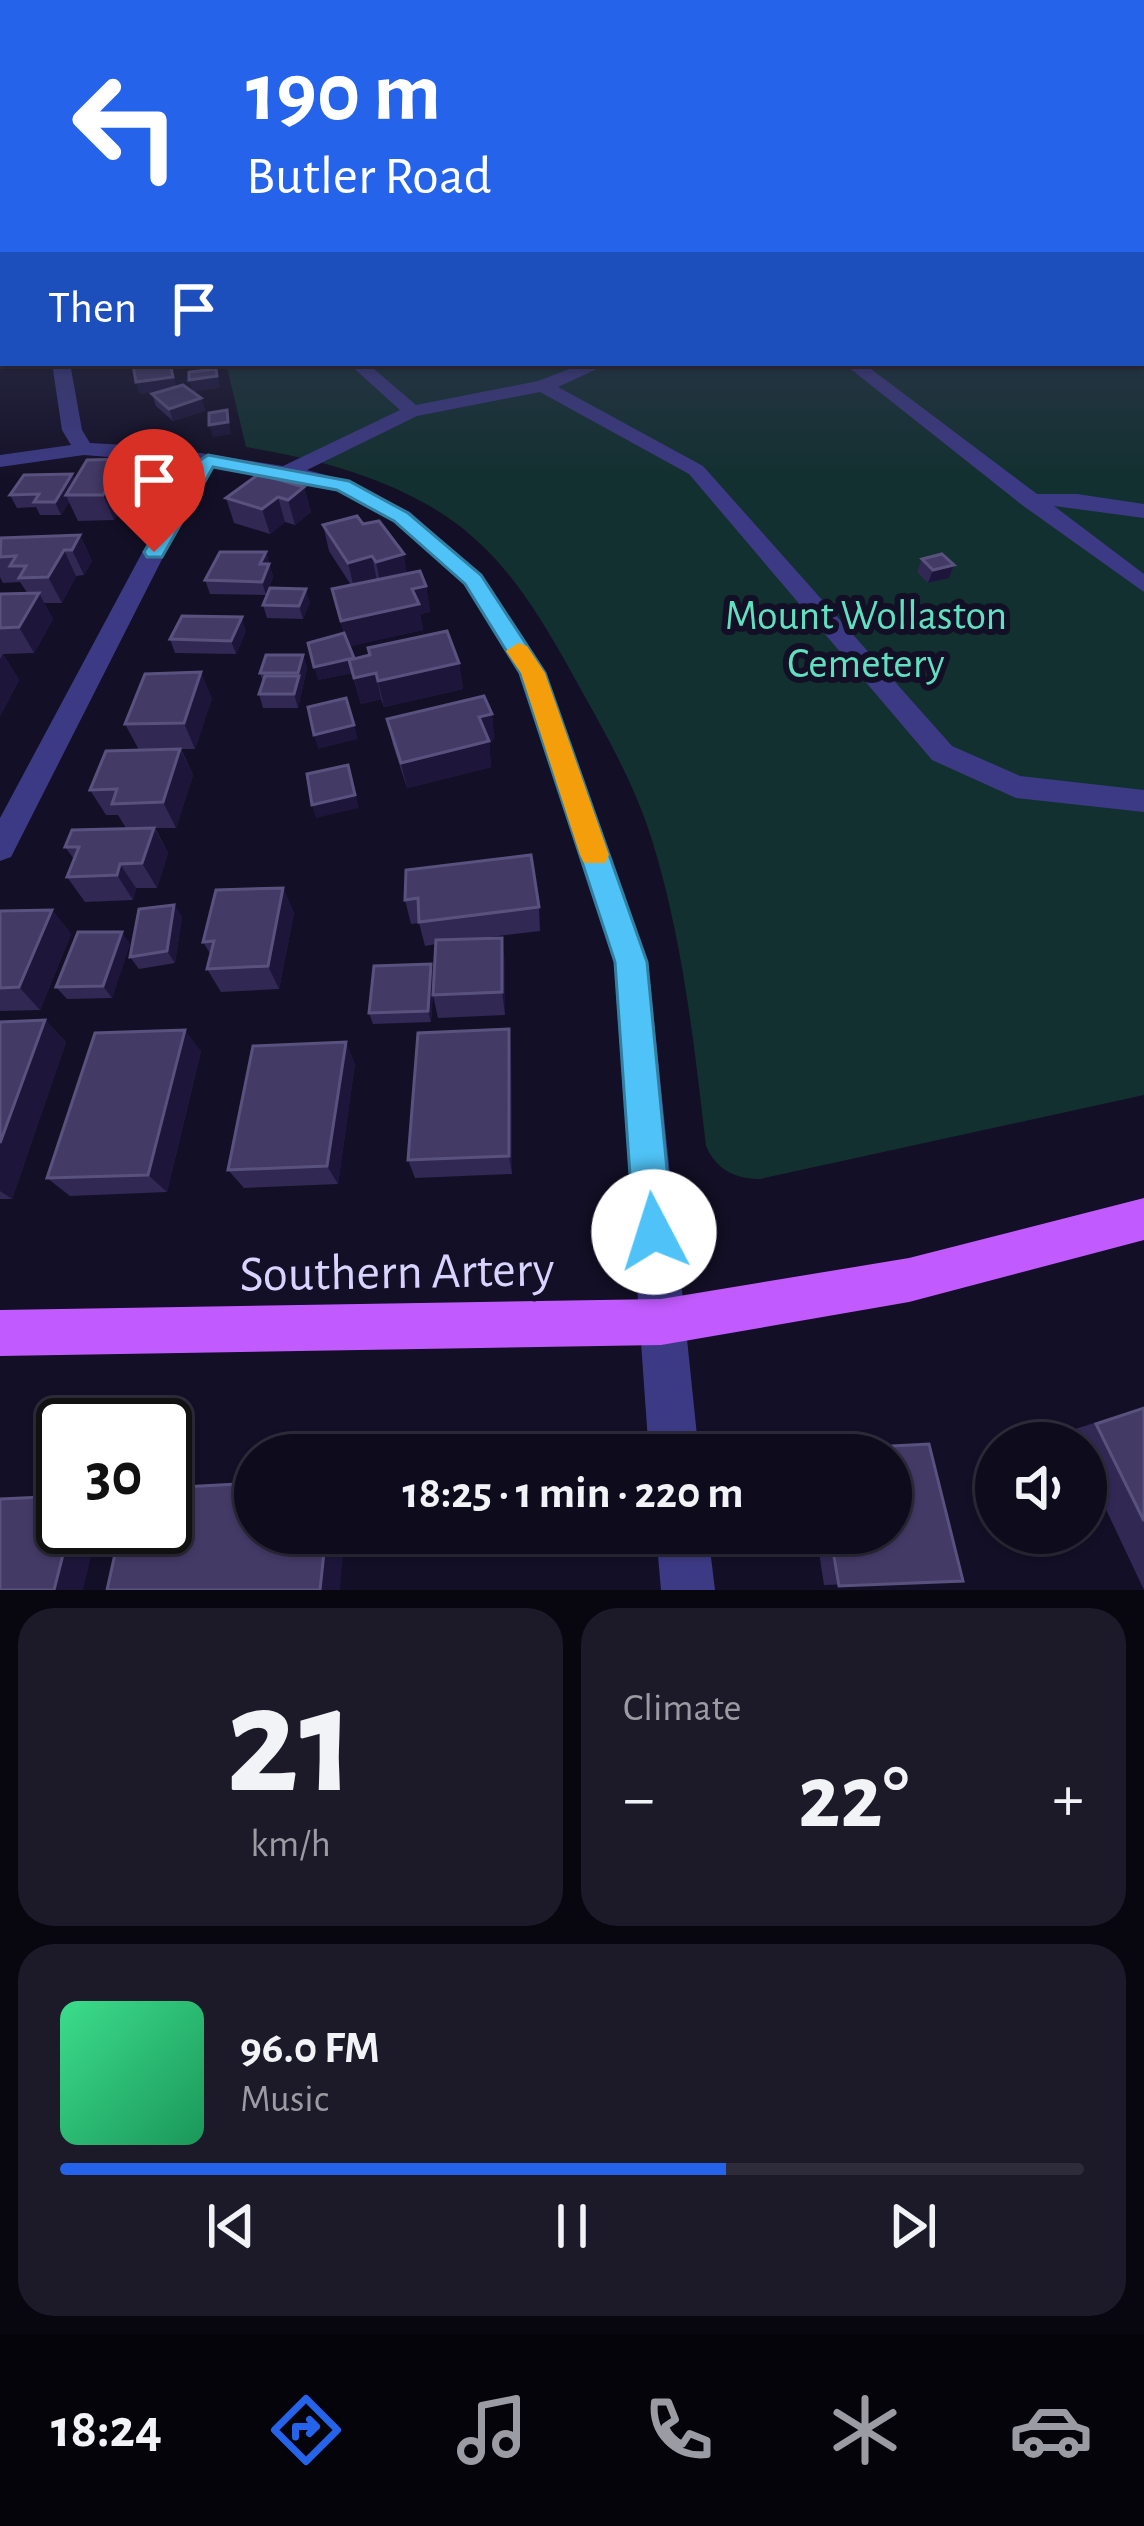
<!DOCTYPE html>
<meta charset="utf-8">
<style>
:root{--surface:#0e0b1c;--page:#1c1929;--text:#f1f3f6;--muted:#9b9ba3;--line:#2e2b3b;--accent:#2563eb}
body{margin:0;font-family:"Alegreya Sans",sans-serif;background:var(--page);color:var(--text);height:100vh;display:flex;flex-direction:column;font-size:45px;white-space:nowrap}
*{box-sizing:border-box;margin:0}
p{font-size:39px;color:var(--muted)}
.icon{flex:none;width:66px;height:66px;fill:none;stroke:currentColor;stroke-width:2;stroke-linecap:round;stroke-linejoin:round}
.map{position:relative;height:1590px;overflow:hidden}
.side{display:flex;flex-direction:column;gap:18px;padding:18px;background:#08060f;flex:1}
.side>*{flex:none}
.banner{position:absolute;left:0px;top:0px;width:1146px;height:366px;box-shadow:0 3px 9px #0004,0 0 0 3px var(--line);background:#2563eb;color:#fff;overflow:hidden}
.controls{position:absolute;left:975px;top:1422px;display:grid;gap:24px}
.controls a{display:grid;place-items:center;width:132px;height:132px;border-radius:50%;background:var(--surface);box-shadow:0 3px 9px #0004,0 0 0 3px var(--line);font-size:60px}
.speed{position:absolute;left:36px;top:1398px;display:flex;gap:24px;font-size:60px;font-weight:700;text-align:center}
.speed>*{display:grid;place-content:center;width:156px;height:156px;border-radius:50%;background:var(--surface);box-shadow:0 3px 9px #0004,0 0 0 3px var(--line);line-height:1}
.speed .limit{border:6px solid #111;border-radius:18px;background:#fff;color:#111}
.pin{position:absolute;display:grid;place-items:center;width:102px;height:102px;color:#fff;margin:-123px -51px;border-radius:50% 50% 50% 0;rotate:-45deg;box-shadow:0 0 12px #0007}
.pin .icon{rotate:45deg}
.me{position:absolute;width:132px;margin:-66px;rotate:355deg;stroke-linejoin:round;filter:drop-shadow(0 0 9px #0008)}
.turn{display:flex;align-items:center;gap:42px;height:252px;padding:0 48px;font-size:54px}
.turn .icon{width:156px;height:156px;stroke-width:2.5}
.turn b{display:block;font-size:84px;line-height:102px}
.then{display:flex;align-items:center;height:114px;padding:0 48px;background:#0003;gap:24px;font-size:45px}
.big{font-size:90px;font-weight:700;line-height:1.1}
.side .card{flex:1;display:flex;flex-direction:column;justify-content:center;gap:18px;min-width:0;padding:0 42px;border-radius:36px;background:var(--page)}
.side .dial{align-items:center;gap:0}
.dial b{font-size:156px;line-height:1}
.song{display:flex;align-items:center;gap:36px}
.cover{width:144px;height:144px;border-radius:18px;background:linear-gradient(135deg,hsl(150 70% 55%),hsl(150 70% 35%))}
.played{height:12px;border-radius:6px;background:linear-gradient(90deg,var(--accent) 65%,var(--line) 65%)}
.keys{display:flex;justify-content:space-around;direction:ltr}
.heat{display:flex;justify-content:space-between;align-items:center;font-size:66px;direction:ltr}
.side .tiles{flex:1;display:grid;gap:18px;grid-template-columns:1fr 1fr}
.card:last-child{grid-column:span 2}
.trip{position:absolute;left:234px;top:1434px;width:678px;height:120px;border-radius:60px;background:var(--surface);box-shadow:0 3px 9px #0004,0 0 0 3px var(--line);font-weight:700;line-height:120px;text-align:center}
.tabs{display:flex;height:192px;justify-content:space-around;align-items:center;background:#06040b;color:var(--muted)}
.tabs .icon{width:84px;height:84px}
.tabs .on{color:var(--accent)}
.tabs b{font-size:54px;color:var(--text)}
.map>svg:first-child{display:block}
.green{fill:#12302f}
.lines{fill:none;stroke-linecap:round;stroke-linejoin:round}
.minor{fill:#3d3a85;fill-rule:evenodd}
.major{fill:#c25bff;fill-rule:evenodd}
.wall{fill:#312854}
.shaded-wall{fill:#1d163a}
.building{fill:#433a66;stroke:#5a527e;stroke-width:3}
.route{fill:#4fc3f7;stroke:#337fa1;stroke-width:3}
.slow{fill:#f59e0b}
.labels{text-anchor:middle;stroke-width:12;stroke-linejoin:round;paint-order:stroke}
.park-label{font-size:42px;fill:#5fe0c0;stroke:#130f26}
.near-street-label{font-size:51px;fill:#d9d4ff;stroke:#130f26}
</style>
<div class="map">
<svg width="1144" height="1590" viewBox="0 0 1144 1590">
<rect width="100%" height="100%" fill="#130f26"/>
<!-- green -->
<path class="green" d="M 1144,259 L 1144,1095 L 760,1179 C 734,1179 716,1169 706,1146 C 694,1044 683,940 652,840 C 633,779 600,724 569,668 C 532,602 495,543 428,505 C 370,472 310,458 246,447 L 226,363 L 1143,363 Z"/>
<g class="lines">
<!-- minor -->
<g class="minor">
<rect x="1143" y="320" width="1" height="10"/>
<polygon points="52,363 70,363 82,430 90,443 162,447 283,466 400,410 348,363 367,363 416,405 538,381 585,363 610,363 558,387 703,466 952,746 1020,776 1144,790 1144,812 1016,798 932,760 689,474 540,392 417,416 307,470 349,481 410,512 481,575 545,673 648,962 699,1455 649,1455 614,962 519,673 464,584 394,522 335,489 214,467 187,510 11,857 0,861 0,818 165,510 196,464 84,455 0,467 0,455 71,445 62,430"/>
<polygon points="843,363 863,363 1037,494 1077,494 1144,504 1144,518 1054,506 1144,574 1144,592 1022,505"/>
<polygon points="656,1533 708,1533 715,1590 661,1590"/>
</g>
<!-- major -->
<polygon class="major" points="1144,1198 1144,1240 909,1302 661,1345 0,1356 0,1310 661,1299 909,1258"/>
</g>
<!-- wall -->
<g class="wall">
<polygon points="0,259 3,259 3,363 12,363 10,367 0,367"/>
<polygon points="133,365 201,398 205,411 173,421 156,406 152,394 163,391 140,394"/>
<polygon points="72,474 75,480 133,484 114,520 78,521 69,502 61,515 40,515 36,507 17,508 10,495"/>
<polygon points="304,487 311,512 295,525 285,522 270,534 234,523 226,498"/>
<polygon points="363,524 407,573 426,586 430,612 420,614 423,630 349,646 354,658 459,663 463,689 384,707 381,699 361,704 352,673 318,680 344,633 332,589 351,585 329,551 323,525"/>
<polygon points="80,535 92,561 84,575 76,576 62,603 44,603 53,619 34,653 3,654 19,680 0,716 0,594 28,594 20,582 3,583 0,577 0,540"/>
<polygon points="266,552 273,577 266,595 210,594 205,580"/>
<polygon points="922,559 954,565 949,578 928,583 917,572"/>
<polygon points="310,602 303,619 267,618 263,605"/>
<polygon points="246,631 236,654 175,653 170,639"/>
<polygon points="303,655 307,668 298,708 263,708 259,694 263,682 260,673"/>
<polygon points="212,698 195,749 181,749 193,775 176,828 155,828 168,853 157,888 136,888 133,900 85,902 67,877 74,859 65,847 126,828 118,815 106,815 90,790 139,750 125,724"/>
<polygon points="492,714 494,740 489,741 491,767 407,788 393,745 387,719"/>
<polygon points="406,870 539,907 540,931 482,938 505,961 505,1015 438,1018 433,995 436,944 425,946 419,923 411,924 405,900"/>
<polygon points="283,888 294,913 279,989 221,992 207,969 211,955 203,942"/>
<polygon points="174,905 182,917 175,963 139,969 130,957"/>
<polygon points="52,910 71,934 40,1010 0,1011 0,911"/>
<polygon points="130,944 112,998 67,999 56,987"/>
<polygon points="431,964 434,976 431,1022 373,1024 369,1013"/>
<polygon points="45,1020 66,1042 12,1199 0,1199 0,1022"/>
<polygon points="201,1051 167,1192 70,1196 47,1178"/>
<polygon points="511,1051 512,1174 415,1178 408,1160"/>
<polygon points="355,1063 338,1184 244,1188 228,1170"/>
<polygon points="1144,1407 1144,1590 1086,1467 1086,1443 1074,1443 1069,1431"/>
<polygon points="929,1444 963,1581 824,1585 816,1533 891,1533 891,1455 806,1455 816,1450"/>
</g>
<!-- shaded-wall -->
<g class="shaded-wall">
<polygon points="3,269 3,299 0,299 0,270"/>
<polygon points="170,363 177,389 140,394 136,382"/>
<polygon points="216,369 220,388 193,392 189,380"/>
<polygon points="201,398 205,411 173,421 169,409"/>
<polygon points="227,410 231,434 213,437 209,425"/>
<polygon points="123,459 133,484 114,520 103,495"/>
<polygon points="72,474 78,487 66,495 69,502 61,515 55,502"/>
<polygon points="304,487 311,512 295,525 288,500"/>
<polygon points="278,497 285,522 270,534 262,509"/>
<polygon points="80,535 92,561 84,575 72,550"/>
<polygon points="64,550 76,576 62,603 48,577"/>
<polygon points="266,552 273,577 266,595 262,582 260,564"/>
<polygon points="404,554 408,580 381,588 376,562"/>
<polygon points="372,556 377,581 354,588 348,563"/>
<polygon points="954,565 949,578 928,583 933,570"/>
<polygon points="426,586 430,612 420,614 423,630 348,647 341,621 412,589"/>
<polygon points="306,589 310,602 303,619 299,606"/>
<polygon points="39,593 53,619 34,653 19,627"/>
<polygon points="242,617 246,631 236,654 231,641"/>
<polygon points="3,654 19,680 0,716 0,659"/>
<polygon points="303,655 307,668 298,708 294,694"/>
<polygon points="354,658 352,673 318,680 314,667"/>
<polygon points="459,663 463,689 384,707 378,681"/>
<polygon points="201,672 212,698 195,749 184,723"/>
<polygon points="376,673 381,699 361,704 354,678"/>
<polygon points="492,714 494,740 489,741 491,767 407,788 401,763 479,717"/>
<polygon points="354,725 358,739 318,749 314,735"/>
<polygon points="180,749 193,775 176,828 163,802"/>
<polygon points="348,765 359,808 316,818 312,805"/>
<polygon points="154,828 168,853 157,888 142,863"/>
<polygon points="120,864 136,888 133,900 117,875"/>
<polygon points="283,888 294,913 279,989 268,966"/>
<polygon points="174,905 182,917 175,963 167,951"/>
<polygon points="52,910 71,934 40,1010 19,987"/>
<polygon points="122,932 130,944 112,998 103,986"/>
<polygon points="502,938 505,961 505,1015 502,992"/>
<polygon points="431,964 434,976 431,1022 428,1011"/>
<polygon points="45,1020 66,1042 12,1199 0,1191 0,1143"/>
<polygon points="509,1029 511,1051 512,1174 509,1156"/>
<polygon points="185,1030 201,1051 167,1192 148,1175"/>
<polygon points="346,1042 355,1063 338,1184 327,1166"/>
<polygon points="70,1527 98,1527 83,1590 54,1590"/>
<polygon points="326,1533 345,1533 340,1590 320,1590"/>
</g>
<!-- building -->
<g class="building">
<polygon points="147,363 170,363 173,377 136,382 133,365"/>
<polygon points="216,369 217,376 189,380 189,372"/>
<polygon points="183,385 201,398 169,409 152,394"/>
<polygon points="227,410 228,422 209,425 209,413"/>
<polygon points="123,459 103,495 66,495 87,460"/>
<polygon points="72,474 55,502 34,502 39,494 10,495 24,475"/>
<polygon points="259,474 304,487 288,500 278,497 262,509 226,498"/>
<polygon points="357,516 363,524 379,521 404,554 376,562 372,556 348,563 323,525"/>
<polygon points="80,535 72,550 64,550 48,577 19,578 26,566 10,566 16,556 0,557 1,538"/>
<polygon points="220,552 266,552 260,564 269,564 262,582 205,580"/>
<polygon points="942,554 954,565 933,570 922,559"/>
<polygon points="420,571 426,586 412,589 419,604 341,621 332,589"/>
<polygon points="270,588 306,589 299,606 263,605"/>
<polygon points="39,593 19,627 0,628 0,594"/>
<polygon points="182,616 242,617 231,641 170,639"/>
<polygon points="447,631 459,663 378,681 376,673 354,678 349,660 370,655 368,648"/>
<polygon points="344,633 354,658 314,667 308,643"/>
<polygon points="266,655 303,655 298,673 260,673"/>
<polygon points="201,672 184,723 125,724 145,674"/>
<polygon points="265,676 299,676 294,694 259,694"/>
<polygon points="484,696 492,714 479,717 489,741 401,763 387,719"/>
<polygon points="346,698 354,725 314,735 308,707"/>
<polygon points="180,749 163,802 112,804 117,789 90,790 106,751"/>
<polygon points="348,765 355,795 312,805 307,774"/>
<polygon points="154,828 142,863 120,864 117,875 67,877 79,847 65,847 72,830"/>
<polygon points="531,855 539,907 419,922 418,898 405,900 406,870"/>
<polygon points="283,888 268,966 207,969 214,941 203,942 216,890"/>
<polygon points="174,905 167,951 130,957 139,909"/>
<polygon points="52,910 19,987 0,988 0,911"/>
<polygon points="78,932 122,932 103,986 56,987"/>
<polygon points="502,938 502,992 433,995 436,940"/>
<polygon points="431,964 428,1011 369,1013 374,966"/>
<polygon points="45,1020 0,1143 0,1022"/>
<polygon points="509,1029 509,1156 408,1160 418,1033"/>
<polygon points="185,1030 148,1175 47,1178 95,1033"/>
<polygon points="346,1042 327,1166 228,1170 253,1046"/>
<polygon points="1144,1408 1144,1521 1096,1424"/>
<polygon points="929,1444 963,1581 839,1586 830,1533 891,1533 891,1455 816,1455 816,1450"/>
<polygon points="255,1483 255,1533 326,1533 320,1590 107,1590 121,1527 165,1527 165,1488"/>
<polygon points="63,1496 63,1527 70,1527 54,1590 0,1590 0,1499"/>
</g>
<!-- sky -->
<linearGradient id="sky" x2="0" y2="1"><stop stop-color="#0a0815"/><stop offset="0.54" stop-color="#333752"/><stop offset="1" stop-color="#333752" stop-opacity="0"/></linearGradient>
<rect width="1144" height="482" fill="url(#sky)"/>
<!-- route -->
<polygon class="route" points="208,455 349,481 408,513 481,575 545,673 647,962 673,1232 667,1246 654,1252 640,1246 634,1232 615,962 520,673 465,584 394,521 337,490 213,467 162,557 147,557 144,552 199,461"/>
<!-- slow -->
<polygon class="slow" points="518,643 527,646 545,673 609,855 605,863 584,863 580,855 521,673 506,651"/>
<g class="labels">
<!-- park labels -->
<g class="park-label">
<text x="866" y="629">Mount Wollaston<tspan x="866" dy="48">Cemetery</tspan></text>
</g>
<!-- near-street labels -->
<g class="near-street-label">
<text transform="translate(397 1270) rotate(-1)" y="18">Southern Artery</text>
</g>
</g>
</svg>
<div class="controls">
<a><svg class="icon" aria-label="sound" viewBox="0 0 24 24"><path d="M4 9h4l5-4v14l-5-4H4zM17 9q2 3 0 6"/></svg></a>
</div>
<div class="speed"><div class="limit">30</div></div>
<div class="pin" style="left:154px;top:552px;background:#d93025"><svg class="icon" aria-label="arrive" viewBox="0 0 24 24"><path d="M6 21V4h12l-3 4 3 4H6"/></svg></div>
<svg class="me" style="left:654px;top:1232px" viewBox="-20 -20 40 40"><circle r="19" fill="#fff"/><path d="M0-13L10 11 0 6-10 11z" fill="#4fc3f7"/></svg>
<div class="trip">18:25 · 1 min · 220 m</div>
<div class="banner">
<div class="turn"><svg class="icon" aria-label="left" viewBox="0 0 24 24"><path d="M17 20v-9H6M10 6l-5 5 5 5"/></svg><div><b>190 m</b>Butler Road</div></div>
<div class="then">Then<svg class="icon" aria-label="arrive" viewBox="0 0 24 24"><path d="M6 21V4h12l-3 4 3 4H6"/></svg></div>
</div>
</div>
<section class="side">
<div class="tiles">
<div class="card dial"><b>21</b><p>km/h</p></div>
<div class="card"><p>Climate</p>
<div class="heat"><a>−</a><b class="big">22°</b><a>+</a></div>
</div>
<div class="card">
<div class="song"><i class="cover"></i><div><b>96.0 FM</b><p>Music</p></div></div>
<div class="played"></div>
<div class="keys"><svg class="icon" aria-label="previous" viewBox="0 0 24 24"><path d="M18 5L8 12l10 7zM5 5v14"/></svg><svg class="icon" aria-label="pause" viewBox="0 0 24 24"><path d="M8 5v14M16 5v14"/></svg><svg class="icon" aria-label="next" viewBox="0 0 24 24"><path d="M6 5l10 7-10 7zM19 5v14"/></svg></div>
</div>
</div>
</section>
<nav class="tabs">
<b>18:24</b>
<svg class="icon on" aria-label="directions" viewBox="0 0 24 24"><path d="M12 3l9 9-9 9-9-9zM9 14v-3h6M13 9l2 2-2 2"/></svg>
<svg class="icon" aria-label="music" viewBox="0 0 24 24"><path d="M9 18V5l10-2v13"/><circle cx="6" cy="18" r="3"/><circle cx="16" cy="16" r="3"/></svg>
<svg class="icon" aria-label="phone" viewBox="0 0 24 24"><path d="M5 4h4l2 5-3 2q2 4 5 5l2-3 5 2v4C11 20 4 13 5 4z"/></svg>
<svg class="icon" aria-label="climate" viewBox="0 0 24 24"><path d="M12 3v18M4 7l16 10M4 17L20 7"/></svg>
<svg class="icon" aria-label="car" viewBox="0 0 24 24"><path d="M5 17H2v-5l4-1 3-4h7l3 4 3 1v5h-3M9 17h6M6 11h13"/><circle cx="7" cy="17" r="2"/><circle cx="17" cy="17" r="2"/></svg>
</nav>
